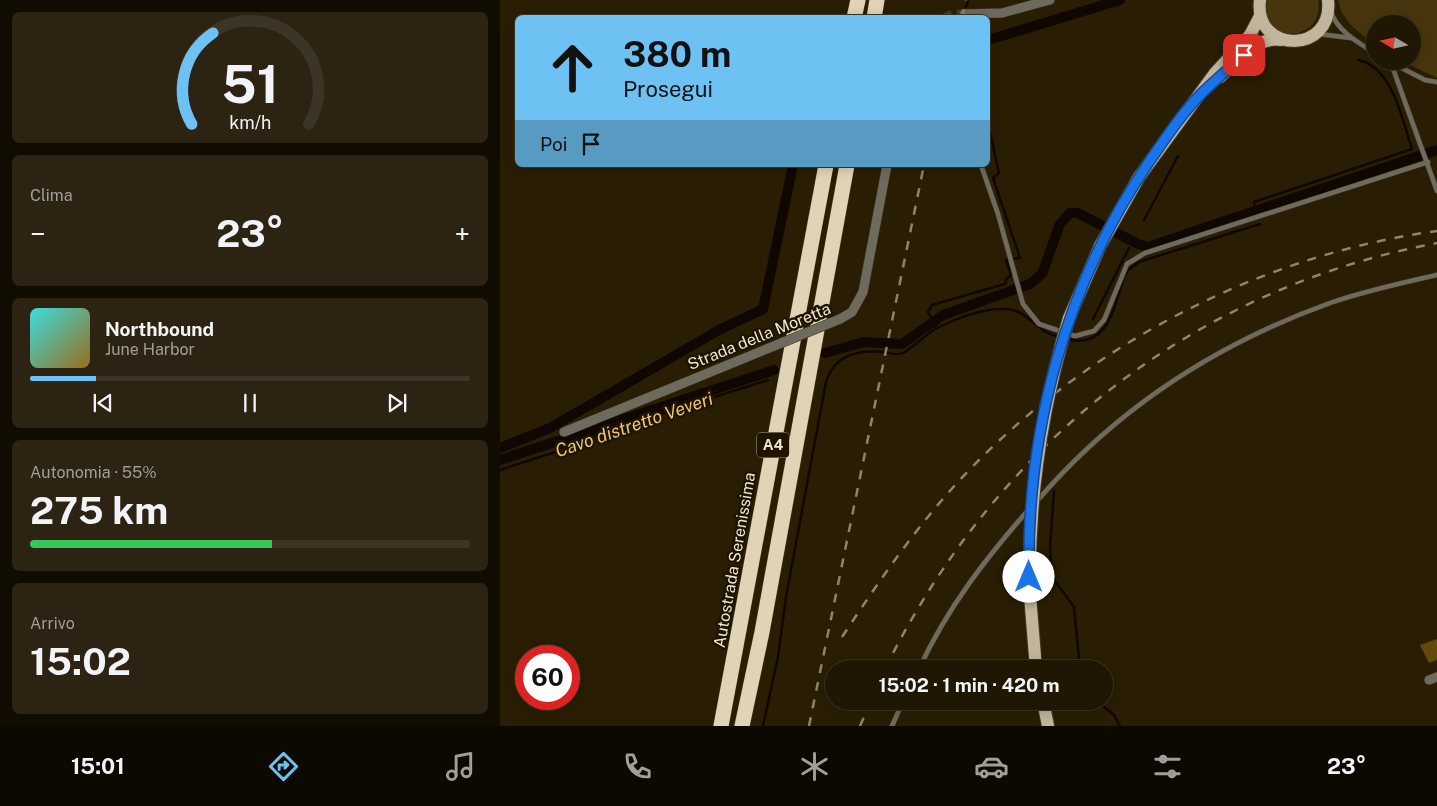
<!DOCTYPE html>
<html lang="it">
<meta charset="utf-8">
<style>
:root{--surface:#1f1603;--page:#2c2312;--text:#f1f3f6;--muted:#a19f9a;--line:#3c3525;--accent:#6ec2f3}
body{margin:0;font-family:"Public Sans",sans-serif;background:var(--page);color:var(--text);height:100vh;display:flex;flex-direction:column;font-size:19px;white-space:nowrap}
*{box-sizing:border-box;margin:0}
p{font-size:16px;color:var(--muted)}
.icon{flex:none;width:28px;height:28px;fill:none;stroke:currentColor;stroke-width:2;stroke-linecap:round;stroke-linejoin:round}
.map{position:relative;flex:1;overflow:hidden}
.side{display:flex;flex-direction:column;gap:12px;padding:12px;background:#110c02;width:500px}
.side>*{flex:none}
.hud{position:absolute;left:15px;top:15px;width:475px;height:152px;border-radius:8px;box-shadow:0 2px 12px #0003,0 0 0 1px var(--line);background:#6ec2f3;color:#111;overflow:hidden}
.needle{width:32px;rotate:279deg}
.controls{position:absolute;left:866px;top:15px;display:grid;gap:10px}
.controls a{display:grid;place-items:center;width:55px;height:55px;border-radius:50%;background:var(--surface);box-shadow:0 2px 12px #0003,0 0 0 1px var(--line);font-size:25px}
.speed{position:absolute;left:15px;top:645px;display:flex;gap:10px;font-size:25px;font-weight:700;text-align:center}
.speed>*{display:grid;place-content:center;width:65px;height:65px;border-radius:50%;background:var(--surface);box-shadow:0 2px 12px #0003,0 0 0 1px var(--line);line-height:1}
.speed .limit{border:8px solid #d22;background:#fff;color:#111}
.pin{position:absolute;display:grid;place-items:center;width:42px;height:42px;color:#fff;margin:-21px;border-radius:10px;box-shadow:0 2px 8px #0006}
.me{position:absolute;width:55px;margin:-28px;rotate:0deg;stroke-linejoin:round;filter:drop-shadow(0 0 4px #0008)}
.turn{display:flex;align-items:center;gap:18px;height:105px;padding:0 25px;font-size:22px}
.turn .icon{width:65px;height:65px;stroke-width:2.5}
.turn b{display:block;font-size:35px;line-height:42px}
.then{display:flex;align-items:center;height:48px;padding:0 25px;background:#0003;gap:10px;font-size:19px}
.big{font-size:38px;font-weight:700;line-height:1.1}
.side .widget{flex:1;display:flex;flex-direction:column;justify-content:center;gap:8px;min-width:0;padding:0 18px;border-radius:8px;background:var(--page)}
.side .dial{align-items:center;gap:0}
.dial svg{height:130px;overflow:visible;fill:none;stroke:var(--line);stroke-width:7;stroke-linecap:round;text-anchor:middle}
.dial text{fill:var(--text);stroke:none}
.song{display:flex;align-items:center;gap:15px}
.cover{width:60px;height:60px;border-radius:8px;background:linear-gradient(135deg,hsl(180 70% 55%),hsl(40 70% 35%))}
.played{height:5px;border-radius:2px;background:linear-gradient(90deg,var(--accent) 15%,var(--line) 15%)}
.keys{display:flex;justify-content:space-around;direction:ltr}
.heat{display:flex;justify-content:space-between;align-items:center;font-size:28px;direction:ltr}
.charge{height:8px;border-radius:4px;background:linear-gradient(90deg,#34c759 55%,var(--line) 0)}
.trip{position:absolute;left:325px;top:660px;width:288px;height:50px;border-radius:25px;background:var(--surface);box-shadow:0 2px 12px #0003,0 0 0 1px var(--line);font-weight:700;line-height:50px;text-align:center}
.dock{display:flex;height:80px;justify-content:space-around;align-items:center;background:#0c0901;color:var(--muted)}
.dock .icon{width:35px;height:35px}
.dock .current{color:var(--accent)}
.dock b{font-size:22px;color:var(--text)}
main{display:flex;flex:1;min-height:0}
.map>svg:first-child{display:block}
.green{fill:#47360d}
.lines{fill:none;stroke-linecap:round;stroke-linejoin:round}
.stream{stroke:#100800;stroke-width:2.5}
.canal{stroke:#100800;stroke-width:10}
.building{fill:#624a08}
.minor-tunnel{stroke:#473c24;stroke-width:9;stroke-dasharray:9 4.5;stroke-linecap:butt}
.service-casing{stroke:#453a22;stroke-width:5.5}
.minor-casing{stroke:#453a22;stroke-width:10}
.primary-casing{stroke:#453a22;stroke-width:14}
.motorway-casing{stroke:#453a22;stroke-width:16}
.service{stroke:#6f6a5e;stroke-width:4.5}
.minor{stroke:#6f6a5e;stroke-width:9}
.primary{stroke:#c1b59c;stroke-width:12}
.motorway{stroke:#e1d3b5;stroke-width:15}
.rail{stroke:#8d846f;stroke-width:2.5;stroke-dasharray:9 9;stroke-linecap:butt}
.minor-bridge-casing{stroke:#453a22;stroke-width:10;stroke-linecap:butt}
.primary-bridge-casing{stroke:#453a22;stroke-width:14;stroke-linecap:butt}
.minor-bridge{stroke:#6f6a5e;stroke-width:9}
.primary-bridge{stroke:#c1b59c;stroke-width:12}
.route-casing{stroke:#114b97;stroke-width:12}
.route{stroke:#1a73e8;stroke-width:9}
.labels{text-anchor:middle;stroke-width:5;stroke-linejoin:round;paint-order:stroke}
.shield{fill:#1f1400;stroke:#b1a898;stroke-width:1}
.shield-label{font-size:15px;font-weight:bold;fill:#efe8d9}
.street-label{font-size:16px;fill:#efe8d9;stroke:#1f1400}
.water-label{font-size:18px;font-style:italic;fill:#ecc670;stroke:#1f1400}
</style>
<main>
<section class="side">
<div class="widget dial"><svg viewBox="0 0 100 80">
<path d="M14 69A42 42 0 1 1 86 69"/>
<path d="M14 69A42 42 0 0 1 27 13" stroke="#6ec2f3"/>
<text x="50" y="56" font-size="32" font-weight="700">51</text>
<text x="50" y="72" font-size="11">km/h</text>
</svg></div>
<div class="widget"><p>Clima</p>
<div class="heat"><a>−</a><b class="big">23°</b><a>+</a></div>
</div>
<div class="widget">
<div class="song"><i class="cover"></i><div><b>Northbound</b><p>June Harbor</p></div></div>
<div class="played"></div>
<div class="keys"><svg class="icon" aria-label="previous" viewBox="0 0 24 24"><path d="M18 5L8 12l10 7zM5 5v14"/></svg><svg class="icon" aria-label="pause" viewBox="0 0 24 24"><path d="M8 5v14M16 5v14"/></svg><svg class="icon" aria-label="next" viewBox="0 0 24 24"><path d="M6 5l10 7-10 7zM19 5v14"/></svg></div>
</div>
<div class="widget"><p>Autonomia · 55%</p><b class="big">275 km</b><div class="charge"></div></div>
<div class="widget"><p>Arrivo</p><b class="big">15:02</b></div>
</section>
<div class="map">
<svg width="937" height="726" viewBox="0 0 937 726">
<rect width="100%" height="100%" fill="#291e04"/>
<!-- green -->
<g class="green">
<path d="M 766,0 L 818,0 C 825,35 776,47 767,16 C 765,11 766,5 766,0 Z"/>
<path d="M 838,0 L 937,0 L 937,78 L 902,61 L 912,61 L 912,24 L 875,24 L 875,44 C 858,32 842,21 838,0 Z"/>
</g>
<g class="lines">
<!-- stream -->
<g class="stream">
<polyline points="466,7 468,0"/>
<path d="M 755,207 L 754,202 L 912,149 C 902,120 893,67 858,60"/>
<polyline points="644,220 678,156"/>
<polyline points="593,319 629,248"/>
<polyline points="437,328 428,312 432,305 505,284 506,279 511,275 506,260 520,258 493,178 499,173 488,123"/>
<path d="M 567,339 C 609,350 614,306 624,277 L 628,270 L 639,262 L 760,224"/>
<polyline points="0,470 55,452 70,443 268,380"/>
<polyline points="554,491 550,546 551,570 555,581 574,607 580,669"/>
<polyline points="597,701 614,715 620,726"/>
<path d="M 263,726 L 278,657 L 286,597 L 326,382 C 335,354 358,350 384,352 C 390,353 398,356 403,353 C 415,346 425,335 437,328 C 455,319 483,308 503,309 C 529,309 532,330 559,337"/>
</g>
<!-- canal -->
<g class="canal">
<polyline points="488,40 620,0"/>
<polyline points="325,353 364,342 402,344 443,315 530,284 542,274 560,224 570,213 578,213 638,244 648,247 937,150"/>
<polyline points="0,448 50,428 219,330 263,309 293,165"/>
<polyline points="0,460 274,370"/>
</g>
</g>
<!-- building -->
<polygon class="building" points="937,639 937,660 929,663 920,645"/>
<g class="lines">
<!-- minor-tunnel -->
<polyline class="minor-tunnel" points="444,18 453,14 464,14"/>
<defs>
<g id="service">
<path d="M 831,12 C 838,32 859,43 875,53"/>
<polyline points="819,34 851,38"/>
<polyline points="888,61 925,80 937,82"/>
<polyline points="891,63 937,191"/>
<polyline points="481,165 498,214 523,304 539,324 575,336 594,331 604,320 627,264 645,253 928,162"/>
<path d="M 537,501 C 616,409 716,344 830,303 C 865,291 901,283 937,275"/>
<path d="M 419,669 C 447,608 486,558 530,508"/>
<polyline points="392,726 403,701"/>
</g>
<g id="minor">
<polyline points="464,14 502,13 550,0"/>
<polyline points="340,319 352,312 363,292 387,165"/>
<polyline points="64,432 274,346"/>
<polyline points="929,680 937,677"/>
</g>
<g id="primary">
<path d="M 760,0 C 753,54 834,55 828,0"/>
<path d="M 720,77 C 737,62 756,36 781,40"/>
<polyline points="569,318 600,246 639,177 715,73 750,35 760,16"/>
<polyline points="530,595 536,669"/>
<polyline points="543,701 548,726"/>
</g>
<g id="motorway">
<polyline points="354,18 358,0"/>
<polyline points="374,18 377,0"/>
<polyline points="221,726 326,165"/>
<polyline points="242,726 262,632 347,165"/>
</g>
</defs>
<!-- service casing -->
<use href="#service" class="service-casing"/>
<!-- minor casing -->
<use href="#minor" class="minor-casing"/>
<!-- primary casing -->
<use href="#primary" class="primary-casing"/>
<!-- motorway casing -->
<use href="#motorway" class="motorway-casing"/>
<!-- service -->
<use href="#service" class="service"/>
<!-- minor -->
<use href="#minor" class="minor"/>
<!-- primary -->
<use href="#primary" class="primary"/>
<!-- motorway -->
<use href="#motorway" class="motorway"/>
<!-- rail -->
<g class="rail">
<polyline points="462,18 466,0"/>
<path d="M 342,637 C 383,575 425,514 478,461 C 600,339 766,254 937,231"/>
<path d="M 385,669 C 495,446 691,289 937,243"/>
<polyline points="309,726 424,165"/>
<polyline points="360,726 371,701"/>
</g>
<defs>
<polyline id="minor-bridge" points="274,346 340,319"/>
<path id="primary-bridge" d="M 530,595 C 528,500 541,409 569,318"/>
</defs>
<!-- minor-bridge casing -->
<use href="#minor-bridge" class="minor-bridge-casing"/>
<!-- primary-bridge casing -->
<use href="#primary-bridge" class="primary-bridge-casing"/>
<!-- minor-bridge -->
<use href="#minor-bridge" class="minor-bridge"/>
<!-- primary-bridge -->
<use href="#primary-bridge" class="primary-bridge"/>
</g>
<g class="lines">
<defs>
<path id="route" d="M 529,577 C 526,430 566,284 649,162 C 665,139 682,113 702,93 C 715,80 730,68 744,55"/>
</defs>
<!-- route casing -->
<use href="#route" class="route-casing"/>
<!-- route -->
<use href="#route" class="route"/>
</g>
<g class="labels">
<!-- shield labels -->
<rect class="shield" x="257" y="432.5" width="32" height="25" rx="4"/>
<g class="shield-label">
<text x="273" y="450">A4</text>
</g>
<!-- street labels -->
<g class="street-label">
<text transform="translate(259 336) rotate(-22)" y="6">Strada della Moretta</text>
<text transform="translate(234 560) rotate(-80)" y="6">Autostrada Serenissima</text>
</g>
<!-- water labels -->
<g class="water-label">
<text transform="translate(134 425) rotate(-19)" y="6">Cavo distretto Veveri</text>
</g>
</g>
</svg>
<div class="controls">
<a><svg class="needle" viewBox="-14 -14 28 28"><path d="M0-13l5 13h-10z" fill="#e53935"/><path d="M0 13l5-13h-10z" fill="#a19f9a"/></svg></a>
</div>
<div class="speed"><div class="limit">60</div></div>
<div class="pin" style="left:744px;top:55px;background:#d93025"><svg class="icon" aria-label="arrive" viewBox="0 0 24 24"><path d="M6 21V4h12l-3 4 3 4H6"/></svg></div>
<svg class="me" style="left:529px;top:577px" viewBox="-20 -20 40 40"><circle r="19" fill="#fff"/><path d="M0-13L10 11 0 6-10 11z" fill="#1a73e8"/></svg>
<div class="trip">15:02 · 1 min · 420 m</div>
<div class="hud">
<div class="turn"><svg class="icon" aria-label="ahead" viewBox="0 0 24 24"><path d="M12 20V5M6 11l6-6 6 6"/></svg><div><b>380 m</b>Prosegui</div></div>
<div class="then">Poi<svg class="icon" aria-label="arrive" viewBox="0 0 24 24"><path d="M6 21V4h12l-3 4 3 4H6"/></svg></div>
</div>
</div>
</main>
<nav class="dock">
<b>15:01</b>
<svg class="icon current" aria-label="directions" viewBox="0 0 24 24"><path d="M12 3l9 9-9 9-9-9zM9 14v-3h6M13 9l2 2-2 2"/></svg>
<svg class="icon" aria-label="music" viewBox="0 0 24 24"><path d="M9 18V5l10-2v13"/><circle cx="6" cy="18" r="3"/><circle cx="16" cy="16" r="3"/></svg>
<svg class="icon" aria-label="phone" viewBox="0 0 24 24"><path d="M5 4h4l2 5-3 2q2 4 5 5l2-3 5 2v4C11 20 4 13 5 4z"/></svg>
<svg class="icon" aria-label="climate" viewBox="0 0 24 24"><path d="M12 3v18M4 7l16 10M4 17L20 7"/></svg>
<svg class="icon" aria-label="car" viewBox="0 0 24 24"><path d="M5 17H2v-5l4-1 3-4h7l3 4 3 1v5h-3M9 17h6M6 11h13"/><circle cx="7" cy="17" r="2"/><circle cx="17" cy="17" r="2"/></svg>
<svg class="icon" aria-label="filters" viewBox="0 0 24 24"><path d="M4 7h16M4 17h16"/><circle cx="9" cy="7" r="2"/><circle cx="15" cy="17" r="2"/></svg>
<b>23°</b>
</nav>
